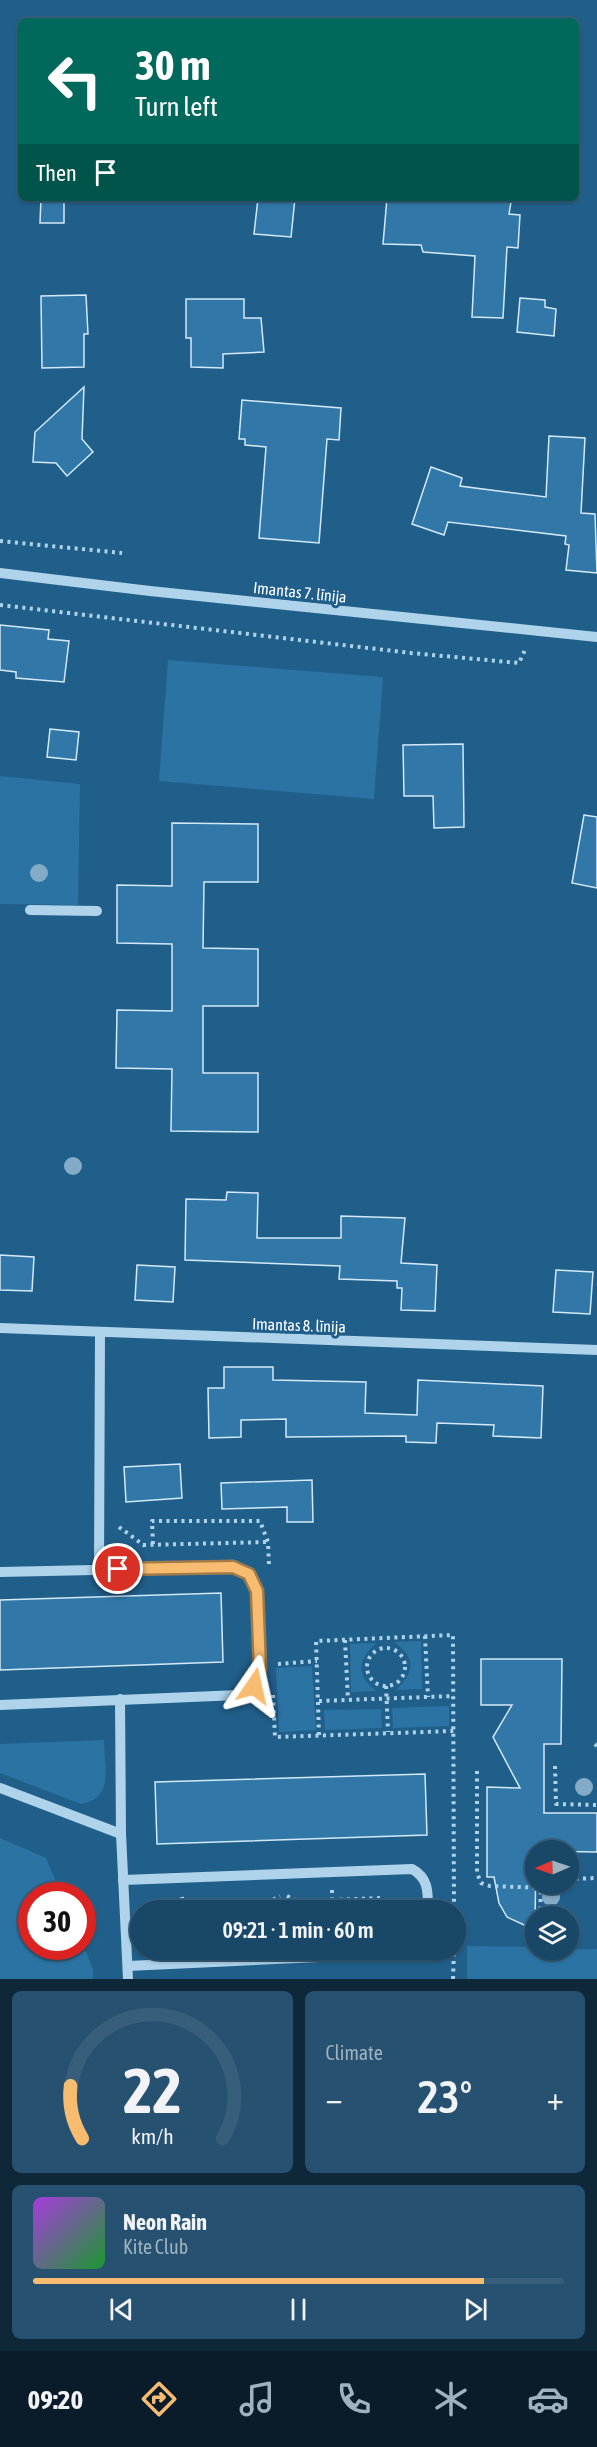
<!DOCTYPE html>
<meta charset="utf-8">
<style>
:root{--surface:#194768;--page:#265171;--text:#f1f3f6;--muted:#9fb2c0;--line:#375f7c;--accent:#f7bc70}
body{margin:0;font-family:"Asap Condensed",sans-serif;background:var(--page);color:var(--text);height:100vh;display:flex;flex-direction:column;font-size:22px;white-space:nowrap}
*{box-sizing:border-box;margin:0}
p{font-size:20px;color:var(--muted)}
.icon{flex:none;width:33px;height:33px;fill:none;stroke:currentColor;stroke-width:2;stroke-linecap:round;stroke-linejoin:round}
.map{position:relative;height:1979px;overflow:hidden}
.drawer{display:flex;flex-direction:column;gap:12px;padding:12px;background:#0e2739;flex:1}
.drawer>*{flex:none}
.hud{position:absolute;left:18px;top:18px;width:561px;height:183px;border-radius:9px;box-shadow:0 2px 4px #0004,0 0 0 2px var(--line);background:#00695c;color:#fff;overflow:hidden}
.needle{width:39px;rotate:268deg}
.fabs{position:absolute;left:525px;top:1840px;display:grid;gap:12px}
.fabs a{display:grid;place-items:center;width:54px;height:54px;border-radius:50%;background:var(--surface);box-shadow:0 2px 4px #0004,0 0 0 2px var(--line);font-size:30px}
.speed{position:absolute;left:18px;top:1882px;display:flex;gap:12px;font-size:30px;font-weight:700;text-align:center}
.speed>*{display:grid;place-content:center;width:78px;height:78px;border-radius:50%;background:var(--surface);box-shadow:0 2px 4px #0004,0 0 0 2px var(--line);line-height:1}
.speed .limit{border:9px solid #d22;background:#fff;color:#111}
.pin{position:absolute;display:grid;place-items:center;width:51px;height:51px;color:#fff;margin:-26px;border:3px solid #fff;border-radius:50%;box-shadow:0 2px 6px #0007}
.me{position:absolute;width:66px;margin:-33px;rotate:11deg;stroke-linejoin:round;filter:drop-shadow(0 0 4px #0008)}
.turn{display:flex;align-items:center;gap:21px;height:126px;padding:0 18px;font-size:27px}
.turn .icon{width:78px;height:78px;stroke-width:2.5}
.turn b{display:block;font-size:42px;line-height:51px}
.then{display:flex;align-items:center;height:57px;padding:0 18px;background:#0003;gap:12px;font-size:22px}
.big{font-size:45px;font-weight:600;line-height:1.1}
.drawer .card{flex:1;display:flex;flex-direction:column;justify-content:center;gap:9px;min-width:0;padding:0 21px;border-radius:9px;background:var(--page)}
.drawer .dial{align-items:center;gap:0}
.dial svg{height:156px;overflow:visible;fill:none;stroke:var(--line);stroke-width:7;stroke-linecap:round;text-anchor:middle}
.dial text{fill:var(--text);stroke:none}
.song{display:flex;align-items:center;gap:18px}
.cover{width:72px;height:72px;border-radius:9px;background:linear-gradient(135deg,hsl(280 70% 55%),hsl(130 70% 35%))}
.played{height:6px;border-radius:3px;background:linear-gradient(90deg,var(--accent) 85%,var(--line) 85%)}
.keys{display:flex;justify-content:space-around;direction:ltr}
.heat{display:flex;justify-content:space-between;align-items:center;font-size:33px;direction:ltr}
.drawer .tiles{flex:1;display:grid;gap:12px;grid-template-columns:1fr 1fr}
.card:last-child{grid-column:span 2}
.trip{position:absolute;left:130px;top:1900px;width:336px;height:60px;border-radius:30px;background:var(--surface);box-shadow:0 2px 4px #0004,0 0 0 2px var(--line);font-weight:600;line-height:60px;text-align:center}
.tabs{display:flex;height:96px;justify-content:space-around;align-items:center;background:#0a1c2a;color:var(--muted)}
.tabs .icon{width:42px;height:42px}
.tabs .active{color:var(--accent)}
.tabs b{font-size:27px;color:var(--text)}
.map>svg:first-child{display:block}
.green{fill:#2b73a3}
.building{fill:#3178a8;stroke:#d3e9f8;stroke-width:1.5}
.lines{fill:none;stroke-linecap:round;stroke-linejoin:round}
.path{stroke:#aed3eb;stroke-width:4;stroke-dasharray:3 4.5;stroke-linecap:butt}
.minor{stroke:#aed3eb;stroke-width:10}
.tree{fill:#83abc7}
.route-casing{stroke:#a17a49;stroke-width:15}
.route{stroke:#f7bc70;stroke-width:10}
.labels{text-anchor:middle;stroke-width:6;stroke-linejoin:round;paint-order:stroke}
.street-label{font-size:16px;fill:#fff;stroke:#215f8b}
</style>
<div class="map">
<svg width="597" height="1979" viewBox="0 0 597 1979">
<rect width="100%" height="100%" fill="#215f8b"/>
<!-- green -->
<g class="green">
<polygon points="168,660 383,677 374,799 159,781"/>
<polygon points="0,776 80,784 78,905 0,904"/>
<path d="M 421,1641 L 422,1689 L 396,1690 C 414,1673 417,1658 394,1642 Z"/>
<path d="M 376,1643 C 358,1660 355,1675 377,1691 L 351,1692 L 350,1644 Z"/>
<polygon points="312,1666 316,1730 279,1732 276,1668"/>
<polygon points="449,1706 449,1726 393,1728 392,1708"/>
<polygon points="381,1709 382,1728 325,1730 324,1710"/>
<path d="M 104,1740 C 104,1767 115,1798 81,1804 L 0,1773 L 0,1744 Z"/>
<polygon points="0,1838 46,1858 62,1896 32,1896 32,1947 83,1945 93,1969 93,1979 0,1979"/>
<polygon points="467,1946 535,1947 536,1950 597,1949 597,1979 467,1979"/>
</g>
<!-- building -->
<g class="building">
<polygon points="41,198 64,198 64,223 40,223"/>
<polygon points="258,198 295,198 291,237 254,234"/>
<polygon points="387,198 453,198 511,202 509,214 520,215 518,248 507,247 503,318 472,317 475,256 423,252 421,245 383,244"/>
<polygon points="86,295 88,334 84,334 84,367 42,368 41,296"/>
<polygon points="520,298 545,300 545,307 556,309 554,336 517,332"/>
<polygon points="186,299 244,299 244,318 261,318 264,352 223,354 223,368 191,367 191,338 186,338"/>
<polygon points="84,387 82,439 93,452 67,476 56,463 33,462 35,432"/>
<polygon points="242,400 341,408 339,440 327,439 319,543 259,538 266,447 245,445 245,439 239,439"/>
<polygon points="549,436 585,438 581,513 595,514 597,573 566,570 569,545 565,544 566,536 448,522 444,535 412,524 431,467 462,478 460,486 546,497"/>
<polygon points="0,625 49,630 48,639 69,641 64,682 16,678 16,672 0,670"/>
<polygon points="50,729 79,732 76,760 47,757"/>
<polygon points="463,744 464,827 434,828 433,796 404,796 403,745"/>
<polygon points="584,815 597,817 597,888 572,883"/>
<polygon points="172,823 258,824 258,882 204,882 203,948 258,949 258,1006 203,1006 203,1073 258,1073 258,1132 171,1131 172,1069 116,1068 117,1010 172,1011 172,944 117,943 117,885 172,886"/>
<polygon points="227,1192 258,1193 257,1238 341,1238 341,1216 405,1218 401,1263 437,1265 435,1311 401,1310 402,1288 397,1288 397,1281 339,1279 340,1266 185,1260 186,1199 226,1200"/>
<polygon points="0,1255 34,1257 32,1291 0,1290"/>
<polygon points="137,1265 175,1267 173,1302 135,1300"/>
<polygon points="556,1270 593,1272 590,1314 553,1312"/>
<polygon points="224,1367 273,1367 273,1380 366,1382 365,1413 417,1415 418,1380 543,1386 541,1438 493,1436 494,1425 437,1423 436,1443 406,1442 406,1436 286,1437 286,1419 241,1420 241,1437 209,1438 208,1388 224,1388"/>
<polygon points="180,1464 182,1498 126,1502 124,1467"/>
<polygon points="312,1480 313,1522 287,1522 287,1507 222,1509 221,1483"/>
<polygon points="221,1593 223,1662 0,1670 0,1600"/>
<polygon points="481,1659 562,1659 561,1744 544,1744 544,1813 597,1813 597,1852 536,1851 535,1930 507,1917 499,1903 494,1877 487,1877 487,1787 520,1788 493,1737 512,1705 481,1705"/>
<polygon points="425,1774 427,1835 157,1844 155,1782"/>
</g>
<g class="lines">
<!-- path -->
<g class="path">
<polyline points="0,541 122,553"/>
<polyline points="0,605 411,653 519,663 525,650"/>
<polyline points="119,1527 145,1546"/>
<polyline points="153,1544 152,1521 260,1521 268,1542 269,1565"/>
<polyline points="143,1545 268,1542"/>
<polyline points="425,1636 428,1697"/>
<polyline points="345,1640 348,1700"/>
<circle cx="386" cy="1667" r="19"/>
<polyline points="278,1664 317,1661"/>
<polyline points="386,1686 388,1732"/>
<polyline points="273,1695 275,1737 454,1731"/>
<polyline points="319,1701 454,1696"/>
<polyline points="319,1735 316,1641 453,1635 454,1911"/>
<polyline points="595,1744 597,1746"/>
<polyline points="555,1766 556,1804 597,1805"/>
<polyline points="477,1771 477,1873 481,1883 490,1886 550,1888 554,1884"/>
<polyline points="568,1879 597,1878"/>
<polyline points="332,1890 332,1911"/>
<polyline points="287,1896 299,1902 303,1911"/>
<polyline points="182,1897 183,1911"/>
<polyline points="155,1900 155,1911"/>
<polyline points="332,1900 383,1898 383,1911"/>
<polyline points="264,1911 269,1902 280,1896"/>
<polyline points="540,1917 541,1887"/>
<polyline points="453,1979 454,1950"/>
</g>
<!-- minor -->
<g class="minor">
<polyline points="0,573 150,591 597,637"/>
<polyline points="30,910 97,911"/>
<polyline points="0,1328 597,1350"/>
<polyline points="99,1570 100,1333"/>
<polyline points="0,1572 233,1567 249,1574 257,1591 260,1669 254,1686 239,1695 0,1705"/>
<polyline points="120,1699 121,1834 128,1979"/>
<polyline points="0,1788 121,1834"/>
<path d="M 123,1880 L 412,1869 C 429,1878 428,1893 428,1911"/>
<polyline points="128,1966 385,1954 414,1952 417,1950"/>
</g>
</g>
<!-- trees -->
<g class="tree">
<circle cx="39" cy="873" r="9"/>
<circle cx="73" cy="1166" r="9"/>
<circle cx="584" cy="1787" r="9"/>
<circle cx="551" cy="1897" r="9"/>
</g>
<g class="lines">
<defs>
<polyline id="route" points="118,1569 233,1567 249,1574 257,1591 260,1669 254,1686"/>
</defs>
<!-- route casing -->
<use href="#route" class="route-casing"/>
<!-- route -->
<use href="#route" class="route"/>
</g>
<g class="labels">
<!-- street labels -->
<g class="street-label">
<text transform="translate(300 592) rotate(6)" y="6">Imantas 7. līnija</text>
<text transform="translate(299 1325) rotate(2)" y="6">Imantas 8. līnija</text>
</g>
</g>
</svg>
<div class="fabs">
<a><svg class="needle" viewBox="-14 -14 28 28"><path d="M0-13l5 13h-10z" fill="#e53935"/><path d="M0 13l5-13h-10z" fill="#9fb2c0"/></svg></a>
<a><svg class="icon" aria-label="layers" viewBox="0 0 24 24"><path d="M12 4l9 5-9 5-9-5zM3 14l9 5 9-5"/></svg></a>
</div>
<div class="speed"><div class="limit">30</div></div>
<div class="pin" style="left:118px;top:1569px;background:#d93025"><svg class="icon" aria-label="arrive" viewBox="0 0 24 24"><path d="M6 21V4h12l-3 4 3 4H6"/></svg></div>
<svg class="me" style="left:254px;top:1686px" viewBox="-20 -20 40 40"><path d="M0-17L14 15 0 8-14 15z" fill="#f7bc70" stroke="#fff" stroke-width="4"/></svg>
<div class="trip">09:21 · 1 min · 60 m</div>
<div class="hud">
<div class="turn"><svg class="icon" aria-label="left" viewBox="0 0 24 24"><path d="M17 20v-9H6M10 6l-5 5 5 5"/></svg><div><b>30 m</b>Turn left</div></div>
<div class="then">Then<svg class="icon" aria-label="arrive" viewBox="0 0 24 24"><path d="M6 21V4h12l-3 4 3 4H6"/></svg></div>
</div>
</div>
<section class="drawer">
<div class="tiles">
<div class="card dial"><svg viewBox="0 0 100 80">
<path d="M14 69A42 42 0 1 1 86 69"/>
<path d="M14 69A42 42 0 0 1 8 42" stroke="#f7bc70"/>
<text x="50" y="56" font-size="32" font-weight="700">22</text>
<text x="50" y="72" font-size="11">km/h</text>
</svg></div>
<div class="card"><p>Climate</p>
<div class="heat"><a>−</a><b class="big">23°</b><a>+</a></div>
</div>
<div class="card">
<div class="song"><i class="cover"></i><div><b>Neon Rain</b><p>Kite Club</p></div></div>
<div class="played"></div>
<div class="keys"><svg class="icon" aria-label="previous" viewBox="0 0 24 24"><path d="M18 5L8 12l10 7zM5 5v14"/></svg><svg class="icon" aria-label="pause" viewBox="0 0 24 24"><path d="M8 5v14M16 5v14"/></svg><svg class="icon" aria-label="next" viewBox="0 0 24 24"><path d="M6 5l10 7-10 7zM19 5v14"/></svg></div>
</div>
</div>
</section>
<nav class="tabs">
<b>09:20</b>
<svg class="icon active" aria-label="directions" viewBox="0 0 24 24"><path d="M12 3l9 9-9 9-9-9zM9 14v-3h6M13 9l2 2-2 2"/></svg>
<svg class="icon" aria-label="music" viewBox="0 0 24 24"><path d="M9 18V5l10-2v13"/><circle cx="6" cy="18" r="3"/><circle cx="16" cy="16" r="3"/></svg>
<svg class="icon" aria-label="phone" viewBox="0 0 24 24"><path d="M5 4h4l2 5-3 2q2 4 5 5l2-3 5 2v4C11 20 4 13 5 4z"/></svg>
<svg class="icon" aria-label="climate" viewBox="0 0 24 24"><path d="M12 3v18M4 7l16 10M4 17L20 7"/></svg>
<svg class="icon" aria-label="car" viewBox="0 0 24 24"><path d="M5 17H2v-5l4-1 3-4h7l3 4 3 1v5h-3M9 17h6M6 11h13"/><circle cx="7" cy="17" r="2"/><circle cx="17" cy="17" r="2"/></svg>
</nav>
